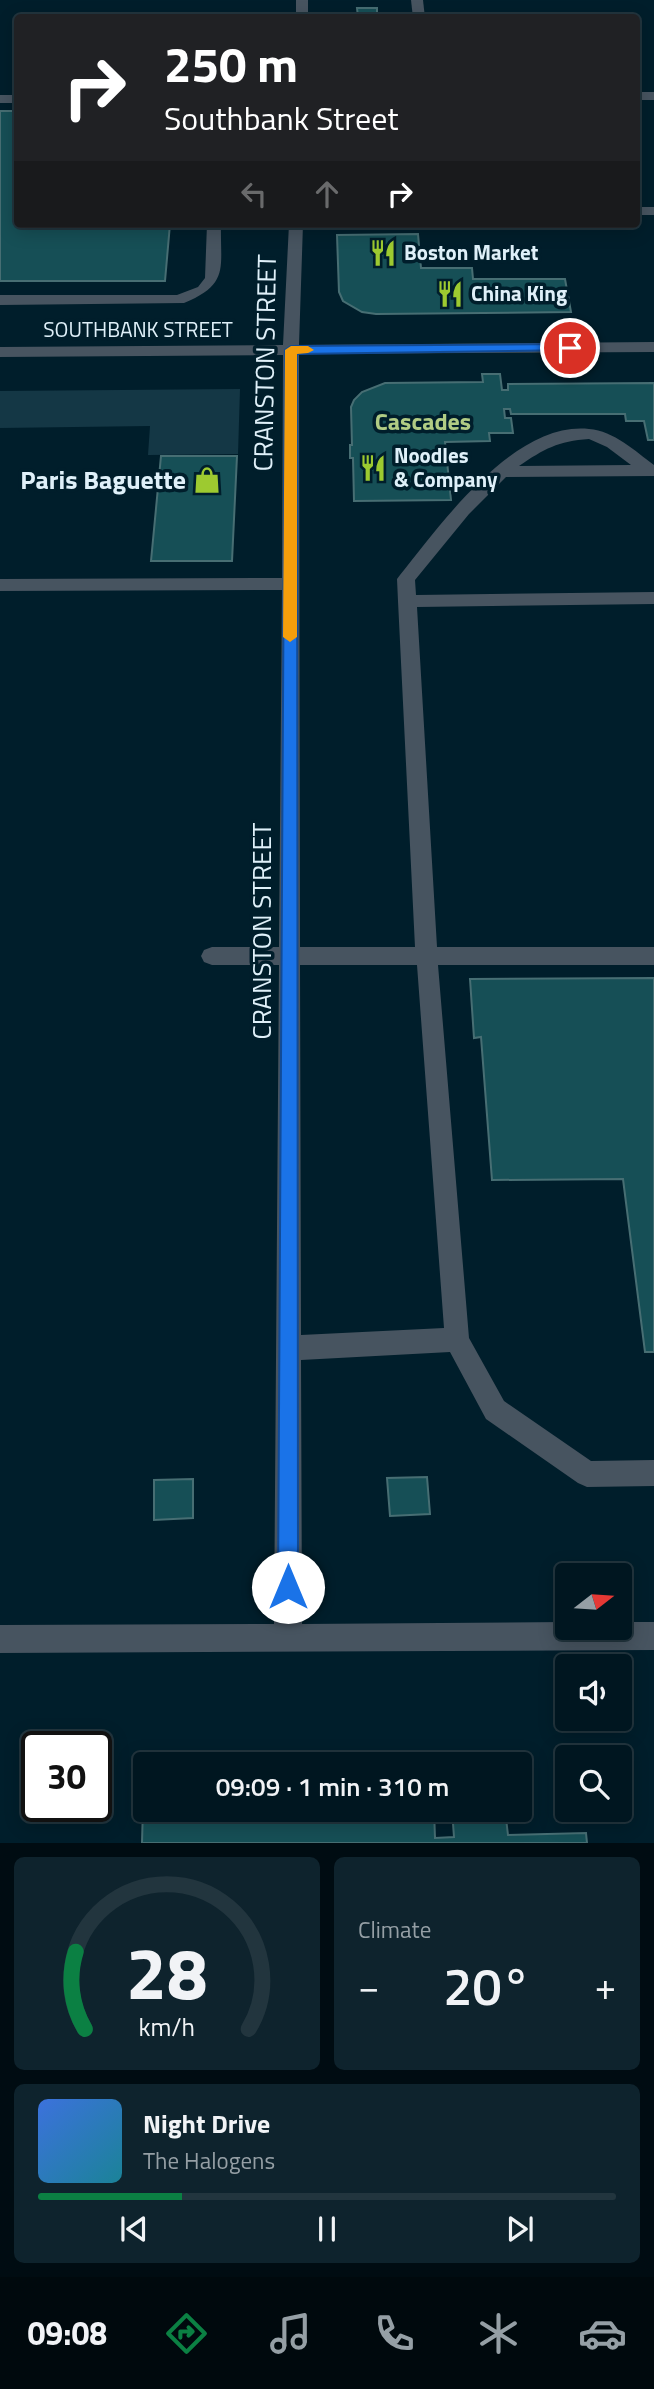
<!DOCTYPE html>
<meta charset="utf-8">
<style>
:root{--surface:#001620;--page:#0e232d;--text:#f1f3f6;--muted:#959fa5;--line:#22353e;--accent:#0b8043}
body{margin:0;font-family:"Titillium Web",sans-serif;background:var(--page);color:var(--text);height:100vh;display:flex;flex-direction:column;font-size:26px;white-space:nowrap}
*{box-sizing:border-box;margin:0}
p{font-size:23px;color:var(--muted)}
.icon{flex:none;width:38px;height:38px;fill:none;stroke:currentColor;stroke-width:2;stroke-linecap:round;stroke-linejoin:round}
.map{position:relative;height:1843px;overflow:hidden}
.details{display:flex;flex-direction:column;gap:14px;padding:14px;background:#000c12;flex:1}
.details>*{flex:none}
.guide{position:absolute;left:14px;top:14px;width:626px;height:214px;border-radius:7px;box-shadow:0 4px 18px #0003,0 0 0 2px var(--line);background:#202124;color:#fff;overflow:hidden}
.needle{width:46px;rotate:73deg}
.controls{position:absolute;left:555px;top:1563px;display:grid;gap:14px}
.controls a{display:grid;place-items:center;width:77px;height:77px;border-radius:7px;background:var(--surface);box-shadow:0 4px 18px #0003,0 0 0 2px var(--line);font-size:35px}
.speed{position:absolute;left:21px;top:1731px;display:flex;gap:14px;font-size:35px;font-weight:700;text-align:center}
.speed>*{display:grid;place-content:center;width:91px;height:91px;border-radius:50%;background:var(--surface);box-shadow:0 4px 18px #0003,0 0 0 2px var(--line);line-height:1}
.speed .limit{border:4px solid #111;border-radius:10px;background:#fff;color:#111}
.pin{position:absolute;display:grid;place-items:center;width:60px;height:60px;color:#fff;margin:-30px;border:4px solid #fff;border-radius:50%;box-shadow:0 2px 7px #0007}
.me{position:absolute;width:77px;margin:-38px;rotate:0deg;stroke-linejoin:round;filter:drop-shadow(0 0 5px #0008)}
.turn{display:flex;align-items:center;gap:24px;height:147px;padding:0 35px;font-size:32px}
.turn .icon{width:91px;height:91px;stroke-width:2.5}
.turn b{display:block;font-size:49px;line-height:60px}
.lanes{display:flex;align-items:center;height:66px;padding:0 35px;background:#0003;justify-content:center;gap:35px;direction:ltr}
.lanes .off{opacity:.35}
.big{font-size:52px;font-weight:600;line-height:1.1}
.details .card{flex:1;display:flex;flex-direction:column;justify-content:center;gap:10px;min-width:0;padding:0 24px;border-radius:10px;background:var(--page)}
.details .dial{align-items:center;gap:0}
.dial svg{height:182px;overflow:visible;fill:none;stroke:var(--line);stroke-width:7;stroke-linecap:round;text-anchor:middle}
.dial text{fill:var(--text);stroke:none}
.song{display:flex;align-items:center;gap:21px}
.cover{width:84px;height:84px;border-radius:10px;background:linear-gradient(135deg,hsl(220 70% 55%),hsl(190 70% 35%))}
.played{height:7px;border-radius:4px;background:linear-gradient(90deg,var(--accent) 25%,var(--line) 25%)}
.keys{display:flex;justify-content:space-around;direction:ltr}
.heat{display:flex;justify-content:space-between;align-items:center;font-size:38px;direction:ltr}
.details .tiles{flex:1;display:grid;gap:14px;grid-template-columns:1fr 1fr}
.card:last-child{grid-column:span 2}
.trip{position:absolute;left:133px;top:1752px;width:399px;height:70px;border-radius:7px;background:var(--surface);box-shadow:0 4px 18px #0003,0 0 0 2px var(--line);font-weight:600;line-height:70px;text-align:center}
.menu{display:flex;height:112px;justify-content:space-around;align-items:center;background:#00090d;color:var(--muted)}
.menu .icon{width:49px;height:49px}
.menu .current{color:var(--accent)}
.menu b{font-size:32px;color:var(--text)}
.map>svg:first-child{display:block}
.green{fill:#143745}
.building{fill:#164f56;stroke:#476e73;stroke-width:2}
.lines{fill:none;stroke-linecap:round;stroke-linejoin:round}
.minor{fill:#475460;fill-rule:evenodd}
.route{fill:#1a73e8;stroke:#114b97;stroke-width:2}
.slow{fill:#f59e0b}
.labels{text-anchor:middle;stroke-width:7;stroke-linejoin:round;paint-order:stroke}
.far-poi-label{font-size:21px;font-weight:bold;fill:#dff0f9;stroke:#001e2b;text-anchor:start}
.far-street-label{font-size:21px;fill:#dff0f9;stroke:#001e2b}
.far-quarter-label{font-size:24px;font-weight:bold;fill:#b1cc84;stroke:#001e2b}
.street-label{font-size:26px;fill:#dff0f9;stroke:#001e2b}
.poi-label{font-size:26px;font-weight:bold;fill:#dff0f9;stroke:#001e2b;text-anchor:end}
</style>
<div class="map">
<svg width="654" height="1843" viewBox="0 0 654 1843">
<rect width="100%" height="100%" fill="#001e2b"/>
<!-- green -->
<polygon class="green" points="240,389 238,454 148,455 150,426 0,428 0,391"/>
<!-- building -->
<g class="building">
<polygon points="357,8 377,8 377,17 358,17"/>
<polygon points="0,111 18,111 18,224 170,224 165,281 0,281"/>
<polygon points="418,234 421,268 472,268 473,279 565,279 571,312 376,314 362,312 343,301 339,292 337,235"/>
<polygon points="482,374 500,374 502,390 508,390 508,384 654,383 654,440 648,440 644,421 626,421 625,414 511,414 510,409 504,409 505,418 511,418 513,433 489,433 490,441 445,442 451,500 354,501 353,458 350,458 350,445 352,445 351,407 354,400 362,392 385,383 483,382"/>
<polygon points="161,456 237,456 232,561 151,561"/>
<polygon points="654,978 654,1352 645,1352 623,1179 492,1180 481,1037 474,1038 470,979"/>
<polygon points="427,1477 430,1514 390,1516 387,1478"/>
<polygon points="193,1479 193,1518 154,1520 154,1480"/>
<polygon points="143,1806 145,1810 434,1810 435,1838 454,1837 452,1810 505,1810 508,1835 586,1833 587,1843 142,1843"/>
</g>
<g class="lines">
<!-- minor -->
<g class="minor">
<rect x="296" y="0" width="12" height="18"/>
<polygon points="411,0 423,0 425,18 413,18"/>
<rect x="637" y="92" width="17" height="8"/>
<rect x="0" y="95" width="18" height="8"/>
<rect x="637" y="207" width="17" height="8"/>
<path d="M 207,224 L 221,224 C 220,268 230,284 184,303 L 0,305 L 0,295 L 177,295 L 198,287 L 205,278 Z"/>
<path d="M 289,224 L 303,224 L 299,345 L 654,342 L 654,352 L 299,354 L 300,947 L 415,947 L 398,601 L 397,579 L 400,575 C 441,524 514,421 589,429 C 614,431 635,451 654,465 L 654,476 L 506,477 L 469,514 L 415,580 L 416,595 L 654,592 L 654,604 L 417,607 L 437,947 L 654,947 L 654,965 L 438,965 L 469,1338 L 504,1401 L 591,1461 L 654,1460 L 654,1486 L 587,1487 L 578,1483 L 486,1419 L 450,1352 L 301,1360 L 302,1624 L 567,1622 L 567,1628 L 620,1628 L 620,1622 L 654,1622 L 654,1650 L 0,1653 L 0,1625 L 274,1624 L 279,965 L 212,965 L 204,962 L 201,956 L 204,950 L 212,947 L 279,947 L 282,590 L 0,591 L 0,579 L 282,578 L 283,355 L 0,357 L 0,347 L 283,345 ZM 589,439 L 607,447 L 631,465 L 519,466 C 544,449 558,441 589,439 ZM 300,965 L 417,965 L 444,1328 L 301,1335 Z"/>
</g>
</g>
<!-- route -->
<polygon class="route" points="570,344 576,348 574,350 297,354 298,1587 295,1595 288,1598 281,1595 278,1587 285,350 291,346"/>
<!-- slow -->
<polygon class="slow" points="291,346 308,346 314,350 308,353 297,354 297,637 290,642 283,637 285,350"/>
<!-- icons -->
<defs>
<symbol id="restaurant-bare" viewBox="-9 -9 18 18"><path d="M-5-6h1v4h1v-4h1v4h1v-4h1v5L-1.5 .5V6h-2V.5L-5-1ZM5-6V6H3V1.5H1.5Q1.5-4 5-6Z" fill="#9dca30" stroke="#001e2b" stroke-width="2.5" paint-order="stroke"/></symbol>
<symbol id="shop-bare" viewBox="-9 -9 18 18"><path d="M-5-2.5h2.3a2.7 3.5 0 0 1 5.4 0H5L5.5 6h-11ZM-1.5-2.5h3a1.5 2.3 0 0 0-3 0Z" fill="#9dca30" stroke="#001e2b" stroke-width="2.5" paint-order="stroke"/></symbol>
</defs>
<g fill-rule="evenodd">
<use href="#restaurant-bare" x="364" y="234" width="38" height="38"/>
<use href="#restaurant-bare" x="431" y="275" width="38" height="38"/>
<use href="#restaurant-bare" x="354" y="449" width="38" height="38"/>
<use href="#shop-bare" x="188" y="461" width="38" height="38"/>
</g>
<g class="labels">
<!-- far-poi labels -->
<g class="far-poi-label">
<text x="404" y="260">Boston Market</text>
<text x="471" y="301">China King</text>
<text x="394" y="463">Noodles<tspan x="394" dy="24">&amp; Company</tspan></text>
</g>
<!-- far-street labels -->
<g class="far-street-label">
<text x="138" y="337">SOUTHBANK STREET</text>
</g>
<!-- far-quarter labels -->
<g class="far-quarter-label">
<text x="423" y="430">Cascades</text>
</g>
<!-- street labels -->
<g class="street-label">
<text transform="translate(265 363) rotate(-89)" y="9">CRANSTON STREET</text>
<text transform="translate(262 931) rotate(-90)" y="9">CRANSTON STREET</text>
</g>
<!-- poi labels -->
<g class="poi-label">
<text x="186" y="489">Paris Baguette</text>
</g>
</g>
</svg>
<div class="controls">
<a><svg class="needle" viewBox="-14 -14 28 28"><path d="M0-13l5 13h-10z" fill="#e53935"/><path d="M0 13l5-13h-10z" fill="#959fa5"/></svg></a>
<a><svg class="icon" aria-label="sound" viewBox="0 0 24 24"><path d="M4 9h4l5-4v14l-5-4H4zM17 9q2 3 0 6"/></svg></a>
<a><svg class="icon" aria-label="search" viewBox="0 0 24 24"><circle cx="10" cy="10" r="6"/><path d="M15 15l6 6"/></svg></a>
</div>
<div class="speed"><div class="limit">30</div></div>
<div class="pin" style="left:570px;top:348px;background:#d93025"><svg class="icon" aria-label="arrive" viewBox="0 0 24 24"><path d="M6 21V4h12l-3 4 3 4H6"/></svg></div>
<svg class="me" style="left:288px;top:1587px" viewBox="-20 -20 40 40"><circle r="19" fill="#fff"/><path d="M0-13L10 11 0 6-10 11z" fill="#1a73e8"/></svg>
<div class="trip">09:09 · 1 min · 310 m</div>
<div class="guide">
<div class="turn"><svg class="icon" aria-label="right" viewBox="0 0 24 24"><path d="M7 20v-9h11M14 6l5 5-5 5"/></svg><div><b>250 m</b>Southbank Street</div></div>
<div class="lanes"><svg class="icon off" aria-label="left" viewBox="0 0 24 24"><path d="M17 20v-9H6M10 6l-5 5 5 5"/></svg><svg class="icon off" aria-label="ahead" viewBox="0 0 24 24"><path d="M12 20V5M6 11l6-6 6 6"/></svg><svg class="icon" aria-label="right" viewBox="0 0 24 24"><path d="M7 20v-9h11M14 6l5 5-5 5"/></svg></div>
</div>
</div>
<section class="details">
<div class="tiles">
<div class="card dial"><svg viewBox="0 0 100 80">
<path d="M14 69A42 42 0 1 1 86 69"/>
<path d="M14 69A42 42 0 0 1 10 35" stroke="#0b8043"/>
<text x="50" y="56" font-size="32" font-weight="700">28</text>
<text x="50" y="72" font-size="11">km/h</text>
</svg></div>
<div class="card"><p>Climate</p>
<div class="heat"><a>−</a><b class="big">20°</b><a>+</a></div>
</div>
<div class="card">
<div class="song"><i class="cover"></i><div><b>Night Drive</b><p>The Halogens</p></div></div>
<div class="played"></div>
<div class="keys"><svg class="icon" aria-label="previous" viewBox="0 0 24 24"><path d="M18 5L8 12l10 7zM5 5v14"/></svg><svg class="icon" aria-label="pause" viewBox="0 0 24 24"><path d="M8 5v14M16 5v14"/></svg><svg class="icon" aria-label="next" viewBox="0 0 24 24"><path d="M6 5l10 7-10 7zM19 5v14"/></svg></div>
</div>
</div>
</section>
<nav class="menu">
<b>09:08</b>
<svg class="icon current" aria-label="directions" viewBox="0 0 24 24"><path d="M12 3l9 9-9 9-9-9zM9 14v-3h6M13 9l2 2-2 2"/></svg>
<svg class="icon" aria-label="music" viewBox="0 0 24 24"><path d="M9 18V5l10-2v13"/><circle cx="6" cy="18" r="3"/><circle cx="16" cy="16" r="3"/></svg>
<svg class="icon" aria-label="phone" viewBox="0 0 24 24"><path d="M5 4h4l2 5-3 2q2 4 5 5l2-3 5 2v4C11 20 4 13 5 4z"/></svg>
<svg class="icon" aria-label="climate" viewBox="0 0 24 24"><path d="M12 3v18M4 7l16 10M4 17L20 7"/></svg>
<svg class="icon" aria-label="car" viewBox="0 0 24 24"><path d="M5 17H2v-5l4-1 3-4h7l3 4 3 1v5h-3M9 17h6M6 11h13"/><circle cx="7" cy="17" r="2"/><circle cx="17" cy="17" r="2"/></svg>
</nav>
